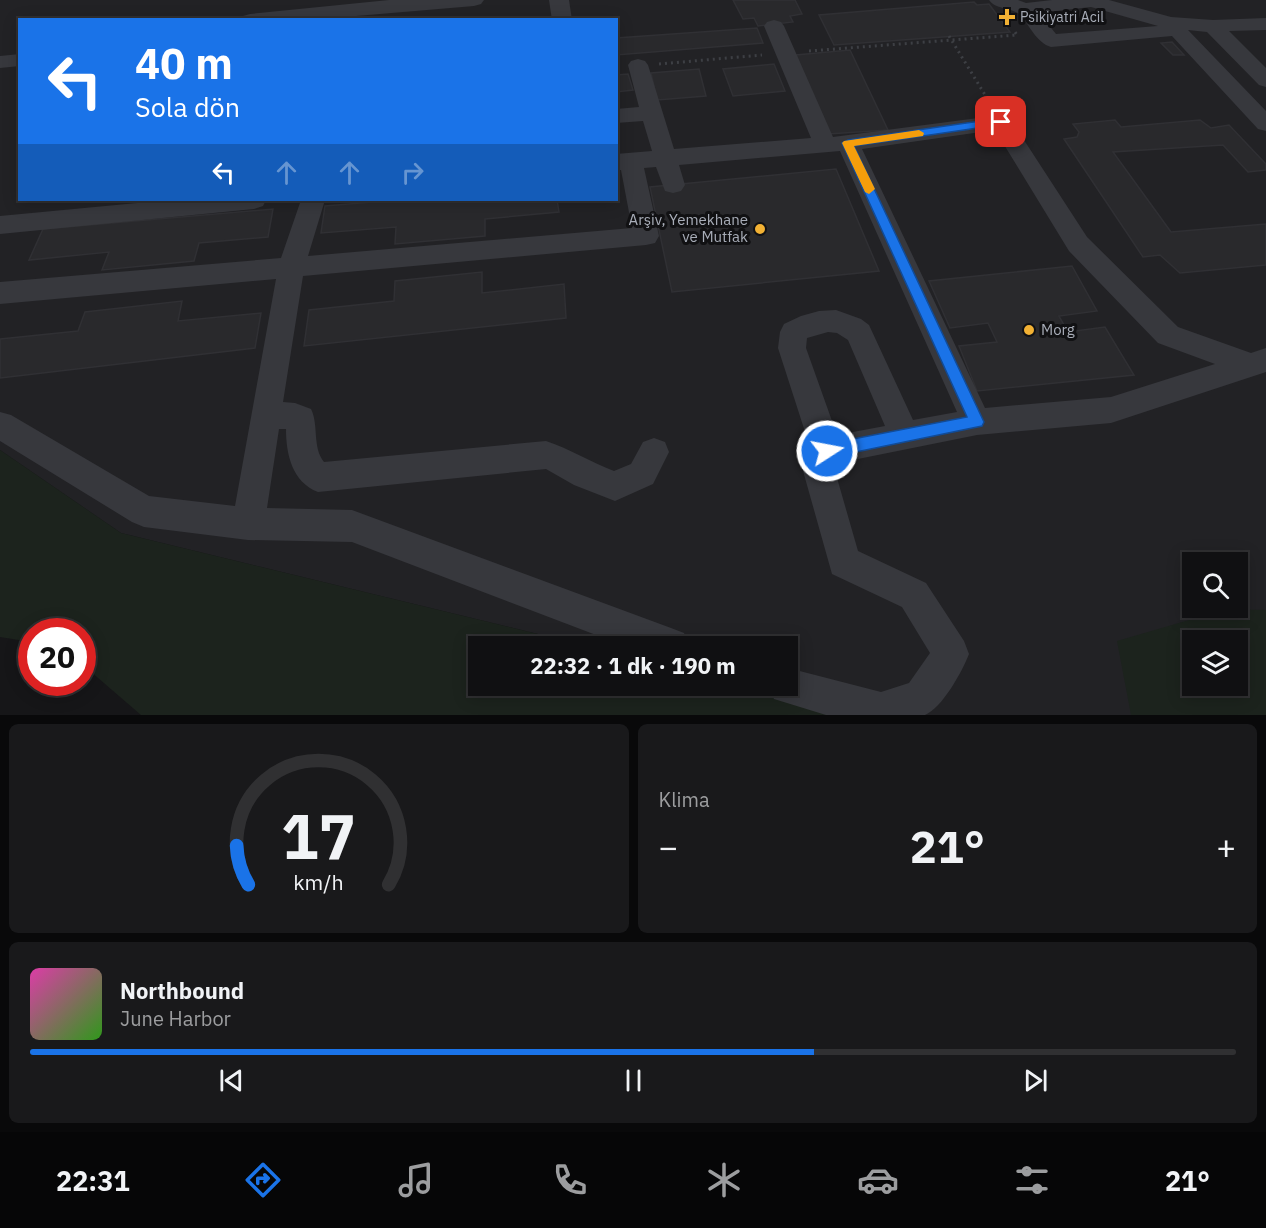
<!DOCTYPE html>
<html lang="tr">
<meta charset="utf-8">
<style>
:root{--surface:#101012;--page:#19191b;--text:#f1f3f6;--muted:#9c9d9f;--line:#303032;--accent:#1a73e8}
body{margin:0;font-family:"IBM Plex Sans",sans-serif;background:var(--page);color:var(--text);height:100vh;display:flex;flex-direction:column;font-size:22px;white-space:nowrap}
*{box-sizing:border-box;margin:0}
p{font-size:20px;color:var(--muted)}
.icon{flex:none;width:33px;height:33px;fill:none;stroke:currentColor;stroke-width:2;stroke-linecap:round;stroke-linejoin:round}
.map{position:relative;height:715px;overflow:hidden}
.details{display:flex;flex-direction:column;gap:9px;padding:9px;background:#09090a;flex:1}
.details>*{flex:none}
.top-card{position:absolute;left:18px;top:18px;width:600px;height:183px;border-radius:0px;box-shadow:0 3px 15px #0003,0 0 0 2px var(--line);background:#1a73e8;color:#fff;overflow:hidden}
.fabs{position:absolute;left:1182px;top:552px;display:grid;gap:12px}
.fabs a{display:grid;place-items:center;width:66px;height:66px;border-radius:0px;background:var(--surface);box-shadow:0 3px 15px #0003,0 0 0 2px var(--line);font-size:30px}
.speed{position:absolute;left:18px;top:618px;display:flex;gap:12px;font-size:30px;font-weight:700;text-align:center}
.speed>*{display:grid;place-content:center;width:78px;height:78px;border-radius:50%;background:var(--surface);box-shadow:0 3px 15px #0003,0 0 0 2px var(--line);line-height:1}
.speed .limit{border:9px solid #d22;background:#fff;color:#111}
.pin{position:absolute;display:grid;place-items:center;width:51px;height:51px;color:#fff;margin:-26px;border-radius:12px;box-shadow:0 3px 9px #0006}
.me{position:absolute;width:66px;margin:-33px;rotate:79deg;stroke-linejoin:round;filter:drop-shadow(0 0 4px #0008)}
.turn{display:flex;align-items:center;gap:21px;height:126px;padding:0 18px;font-size:27px}
.turn .icon{width:78px;height:78px;stroke-width:2.5}
.turn b{display:block;font-size:42px;line-height:51px}
.lanes{display:flex;align-items:center;height:57px;padding:0 18px;background:#0003;justify-content:center;gap:30px;direction:ltr}
.lanes .off{opacity:.35}
.big{font-size:45px;font-weight:700;line-height:1.1}
.details .card{flex:1;display:flex;flex-direction:column;justify-content:center;gap:9px;min-width:0;padding:0 21px;border-radius:9px;background:var(--page)}
.details .dial{align-items:center;gap:0}
.dial svg{height:156px;overflow:visible;fill:none;stroke:var(--line);stroke-width:7;stroke-linecap:round;text-anchor:middle}
.dial text{fill:var(--text);stroke:none}
.song{display:flex;align-items:center;gap:18px}
.cover{width:72px;height:72px;border-radius:9px;background:linear-gradient(135deg,hsl(320 70% 55%),hsl(110 70% 35%))}
.played{height:6px;border-radius:3px;background:linear-gradient(90deg,var(--accent) 65%,var(--line) 65%)}
.keys{display:flex;justify-content:space-around;direction:ltr}
.heat{display:flex;justify-content:space-between;align-items:center;font-size:33px;direction:ltr}
.details .tiles{flex:1;display:grid;gap:9px;grid-template-columns:1fr 1fr}
.card:last-child{grid-column:span 2}
.trip{position:absolute;left:468px;top:636px;width:330px;height:60px;border-radius:0px;background:var(--surface);box-shadow:0 3px 15px #0003,0 0 0 2px var(--line);font-weight:700;line-height:60px;text-align:center}
.tab-bar{display:flex;height:96px;justify-content:space-around;align-items:center;background:#060607;color:var(--muted)}
.tab-bar .icon{width:42px;height:42px}
.tab-bar .active{color:var(--accent)}
.tab-bar b{font-size:27px;color:var(--text)}
.map>svg:first-child{display:block}
.built{fill:#222225;fill-rule:evenodd}
.green{fill:#1c231d;fill-rule:evenodd}
.building{fill:#29292c;stroke:#303034;stroke-width:1.5}
.lines{fill:none;stroke-linecap:round;stroke-linejoin:round}
.path{stroke:#3d3f44;stroke-width:3;stroke-dasharray:2 4;stroke-linecap:butt}
.minor{fill:#37383d;fill-rule:evenodd}
.route{fill:#1a73e8;stroke:#114b97;stroke-width:1.5}
.slow{fill:#f59e0b}
.poi-dot{fill:#f2b134;stroke:#111113;stroke-width:2}
.labels{text-anchor:middle;stroke-width:6;stroke-linejoin:round;paint-order:stroke}
.far-poi-label{font-size:14px;fill:#a8adb8;stroke:#111113;text-anchor:start}
.poi-label{font-size:15px;fill:#a8adb8;stroke:#111113;text-anchor:end}
</style>
<div class="map">
<svg width="1266" height="715" viewBox="0 0 1266 715">
<rect width="100%" height="100%" fill="#161618"/>
<!-- built -->
<path class="built" d="M 0,0 L 1266,0 L 1266,715 L 867,715 L 746,686 L 788,686 L 788,646 L 587,646 L 121,533 L 0,450 ZM 20,20 L 616,20 L 616,200 L 20,200 ZM 1192,562 L 1238,562 L 1238,608 L 1192,608 ZM 1192,640 L 1238,640 L 1238,686 L 1192,686 Z"/>
<!-- green -->
<g class="green">
<polygon points="0,450 121,533 587,646 478,646 478,686 746,686 867,715 141,715 83,665 82,632 32,632 31,642 0,637"/>
<path d="M 1227,609 L 1266,610 L 1266,715 L 1131,715 L 1117,641 ZM 1192,640 L 1238,640 L 1238,686 L 1192,686 Z"/>
</g>
<!-- building -->
<g class="building">
<polygon points="733,0 795,0 802,14 790,16 793,22 758,26 754,18 743,19"/>
<polygon points="974,2 977,5 989,4 1010,32 834,45 819,15"/>
<polygon points="757,28 763,43 616,55 616,38"/>
<polygon points="1172,42 1184,55 1173,55 1161,43"/>
<polygon points="850,50 888,130 828,134 796,55"/>
<polygon points="774,64 785,91 733,96 723,69"/>
<polygon points="699,69 706,96 657,100 651,73"/>
<polygon points="628,74 633,90 616,92 616,75"/>
<polygon points="1115,120 1121,127 1200,120 1211,128 1229,125 1266,164 1266,170 1248,172 1223,145 1113,152 1171,232 1266,224 1266,265 1180,273 1160,255 1143,257 1064,139 1077,137 1079,132 1073,124"/>
<polygon points="836,169 879,271 672,292 650,187"/>
<polygon points="397,200 557,200 559,212 485,219 485,236 395,244 396,227 321,233 325,206"/>
<polygon points="273,209 268,237 199,243 194,261 102,270 109,252 29,260 43,229"/>
<polygon points="1072,266 1097,311 1059,316 1068,332 1105,327 1134,375 977,391 959,346 997,342 988,323 950,328 929,281"/>
<polygon points="482,272 482,293 564,284 566,318 304,346 309,310 394,301 395,281"/>
<polygon points="182,301 178,321 261,313 255,348 0,378 0,339 78,331 85,312"/>
</g>
<g class="lines">
<!-- path -->
<g class="path">
<polyline points="949,36 990,103"/>
<polyline points="809,51 1017,35 1015,32"/>
<polyline points="659,64 762,55"/>
</g>
<!-- minor -->
<g class="minor">
<polygon points="389,0 484,0 481,4 474,6 309,20 241,20 243,16 250,14"/>
<polygon points="549,0 569,0 572,20 552,20"/>
<path d="M 989,0 L 1018,0 L 1026,3 L 1052,0 L 1109,0 L 1171,17 L 1213,20 L 1266,18 L 1266,30 L 1229,31 L 1266,68 L 1266,87 L 1259,85 L 1207,32 L 1188,30 L 1266,111 L 1266,131 L 1258,129 L 1172,36 L 1051,47 C 1037,43 1030,26 1020,15 C 1012,7 996,10 989,0 ZM 1091,7 L 1158,26 L 1056,34 L 1039,13 Z"/>
<path d="M 774,20 L 781,22 L 784,26 L 833,137 L 1001,115 L 1009,117 L 1087,237 L 1178,327 L 1251,353 L 1266,348 L 1266,372 L 1111,423 L 977,435 L 833,464 L 858,551 L 926,583 L 964,641 L 969,654 C 962,672 942,708 925,715 L 826,715 L 774,699 L 768,686 L 788,686 L 788,668 L 881,692 L 909,683 L 930,653 L 902,607 L 832,574 L 798,453 L 803,443 L 808,441 L 778,348 L 780,332 L 784,324 L 801,316 L 819,311 L 836,310 L 861,319 L 869,325 L 913,420 L 957,412 L 840,151 L 679,165 L 685,185 L 681,191 L 673,193 L 665,191 L 656,167 L 644,168 L 659,236 L 655,243 L 646,245 L 303,276 L 283,402 L 295,403 L 311,409 C 319,425 312,447 324,462 L 546,441 C 570,449 591,462 614,471 L 631,464 L 643,442 L 654,438 L 665,442 L 669,452 L 653,484 L 615,501 L 574,485 L 546,469 L 318,492 C 292,482 286,454 286,429 L 279,429 L 267,508 L 352,510 L 671,628 L 684,633 L 689,646 L 625,646 L 352,542 L 248,540 L 144,527 L 132,522 L 0,441 L 0,412 L 11,415 L 149,496 L 235,506 L 276,279 L 0,304 L 0,282 L 281,258 L 301,200 L 325,200 L 308,256 L 632,228 L 621,170 L 616,170 L 616,154 L 652,151 L 643,121 L 616,123 L 616,109 L 639,107 L 628,65 L 631,61 L 638,59 L 645,61 L 648,65 L 674,149 L 811,138 L 764,26 L 767,22 ZM 995,130 L 1069,251 L 1158,343 L 1215,364 L 1111,397 L 985,408 L 862,149 ZM 828,332 L 837,333 L 848,340 L 885,426 L 837,435 L 806,348 L 807,338 Z"/>
<polygon points="20,54 20,66 0,68 0,56"/>
<polygon points="169,200 266,200 263,206 254,209 0,234 0,216"/>
</g>
</g>
<!-- route -->
<polygon class="route" points="1001,118 1006,122 1005,124 854,146 984,422 982,426 827,458 822,456 819,451 822,446 827,444 967,417 842,143 848,140"/>
<!-- slow -->
<polygon class="slow" points="919,130 924,133 923,136 854,146 875,189 869,194 865,192 842,143 844,141"/>
<!-- markers -->
<g class="poi-dot">
<path d="M1004 8h6v6h6v6h-6v6h-6v-6h-6v-6h6z"/>
<circle cx="760" cy="229" r="6"/>
<circle cx="1029" cy="330" r="6"/>
</g>
<g class="labels">
<!-- far-poi labels -->
<g class="far-poi-label">
<text x="1020" y="22">Psikiyatri Acil</text>
</g>
<!-- poi labels -->
<g class="poi-label">
<text x="748" y="225">Arşiv, Yemekhane<tspan x="748" dy="17">ve Mutfak</tspan></text>
<text x="1041" y="335" text-anchor="start">Morg</text>
</g>
</g>
</svg>
<div class="fabs">
<a><svg class="icon" aria-label="search" viewBox="0 0 24 24"><circle cx="10" cy="10" r="6"/><path d="M15 15l6 6"/></svg></a>
<a><svg class="icon" aria-label="layers" viewBox="0 0 24 24"><path d="M12 4l9 5-9 5-9-5zM3 14l9 5 9-5"/></svg></a>
</div>
<div class="speed"><div class="limit">20</div></div>
<div class="pin" style="left:1001px;top:122px;background:#d93025"><svg class="icon" aria-label="arrive" viewBox="0 0 24 24"><path d="M6 21V4h12l-3 4 3 4H6"/></svg></div>
<svg class="me" style="left:827px;top:451px" viewBox="-20 -20 40 40"><circle r="17" fill="#1a73e8" stroke="#fff" stroke-width="3"/><path d="M0-11L8 9 0 5-8 9z" fill="#fff"/></svg>
<div class="trip">22:32 · 1 dk · 190 m</div>
<div class="top-card">
<div class="turn"><svg class="icon" aria-label="left" viewBox="0 0 24 24"><path d="M17 20v-9H6M10 6l-5 5 5 5"/></svg><div><b>40 m</b>Sola dön</div></div>
<div class="lanes"><svg class="icon" aria-label="left" viewBox="0 0 24 24"><path d="M17 20v-9H6M10 6l-5 5 5 5"/></svg><svg class="icon off" aria-label="ahead" viewBox="0 0 24 24"><path d="M12 20V5M6 11l6-6 6 6"/></svg><svg class="icon off" aria-label="ahead" viewBox="0 0 24 24"><path d="M12 20V5M6 11l6-6 6 6"/></svg><svg class="icon off" aria-label="right" viewBox="0 0 24 24"><path d="M7 20v-9h11M14 6l5 5-5 5"/></svg></div>
</div>
</div>
<section class="details">
<div class="tiles">
<div class="card dial"><svg viewBox="0 0 100 80">
<path d="M14 69A42 42 0 1 1 86 69"/>
<path d="M14 69A42 42 0 0 1 8 49" stroke="#1a73e8"/>
<text x="50" y="56" font-size="32" font-weight="700">17</text>
<text x="50" y="72" font-size="11">km/h</text>
</svg></div>
<div class="card"><p>Klima</p>
<div class="heat"><a>−</a><b class="big">21°</b><a>+</a></div>
</div>
<div class="card">
<div class="song"><i class="cover"></i><div><b>Northbound</b><p>June Harbor</p></div></div>
<div class="played"></div>
<div class="keys"><svg class="icon" aria-label="previous" viewBox="0 0 24 24"><path d="M18 5L8 12l10 7zM5 5v14"/></svg><svg class="icon" aria-label="pause" viewBox="0 0 24 24"><path d="M8 5v14M16 5v14"/></svg><svg class="icon" aria-label="next" viewBox="0 0 24 24"><path d="M6 5l10 7-10 7zM19 5v14"/></svg></div>
</div>
</div>
</section>
<nav class="tab-bar">
<b>22:31</b>
<svg class="icon active" aria-label="directions" viewBox="0 0 24 24"><path d="M12 3l9 9-9 9-9-9zM9 14v-3h6M13 9l2 2-2 2"/></svg>
<svg class="icon" aria-label="music" viewBox="0 0 24 24"><path d="M9 18V5l10-2v13"/><circle cx="6" cy="18" r="3"/><circle cx="16" cy="16" r="3"/></svg>
<svg class="icon" aria-label="phone" viewBox="0 0 24 24"><path d="M5 4h4l2 5-3 2q2 4 5 5l2-3 5 2v4C11 20 4 13 5 4z"/></svg>
<svg class="icon" aria-label="climate" viewBox="0 0 24 24"><path d="M12 3v18M4 7l16 10M4 17L20 7"/></svg>
<svg class="icon" aria-label="car" viewBox="0 0 24 24"><path d="M5 17H2v-5l4-1 3-4h7l3 4 3 1v5h-3M9 17h6M6 11h13"/><circle cx="7" cy="17" r="2"/><circle cx="17" cy="17" r="2"/></svg>
<svg class="icon" aria-label="filters" viewBox="0 0 24 24"><path d="M4 7h16M4 17h16"/><circle cx="9" cy="7" r="2"/><circle cx="15" cy="17" r="2"/></svg>
<b>21°</b>
</nav>
